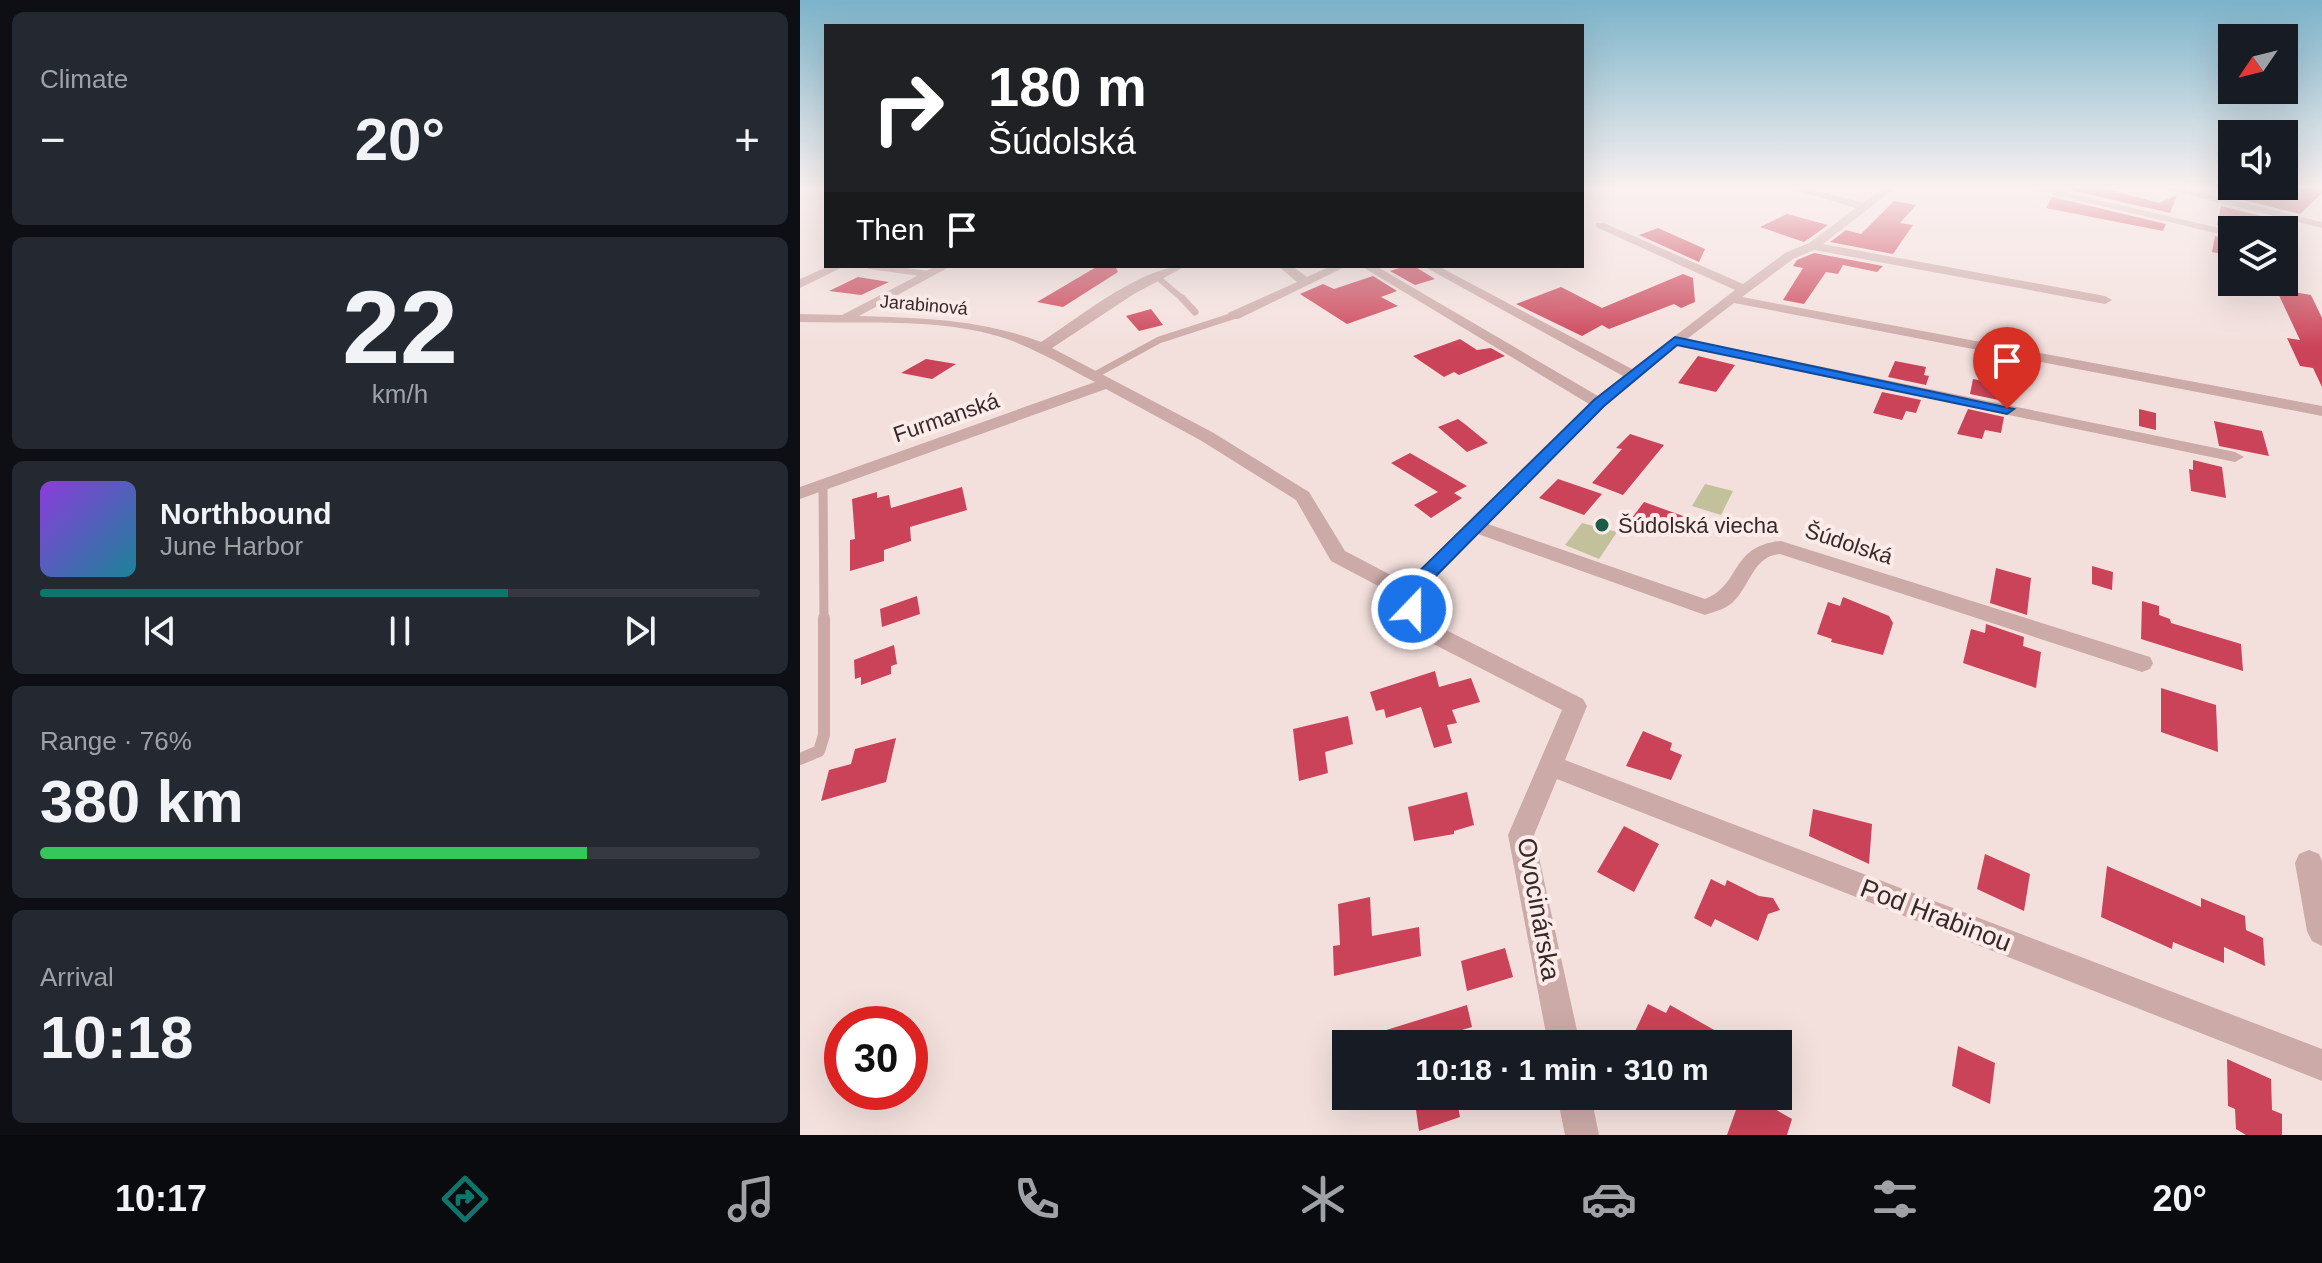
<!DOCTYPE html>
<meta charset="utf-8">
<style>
:root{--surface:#171b24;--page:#242831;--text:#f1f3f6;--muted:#9ea1a6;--line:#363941;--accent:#0f766e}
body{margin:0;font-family:Helvetica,sans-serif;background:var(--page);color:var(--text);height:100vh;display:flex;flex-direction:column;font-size:30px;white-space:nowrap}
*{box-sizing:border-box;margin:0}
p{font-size:26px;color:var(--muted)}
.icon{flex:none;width:44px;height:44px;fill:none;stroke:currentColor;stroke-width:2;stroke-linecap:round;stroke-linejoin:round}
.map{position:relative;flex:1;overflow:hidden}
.side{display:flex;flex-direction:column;gap:12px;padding:12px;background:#0d0f14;width:800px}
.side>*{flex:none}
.guide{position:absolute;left:24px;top:24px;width:760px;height:244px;border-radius:0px;box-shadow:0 8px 32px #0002;background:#202124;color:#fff;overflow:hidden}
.needle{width:52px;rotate:235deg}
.fabs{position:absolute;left:1418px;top:24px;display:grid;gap:16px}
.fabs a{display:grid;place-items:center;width:80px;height:80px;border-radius:0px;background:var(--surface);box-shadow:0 8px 32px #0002;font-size:40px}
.speed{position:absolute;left:24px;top:1006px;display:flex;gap:16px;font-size:40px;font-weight:700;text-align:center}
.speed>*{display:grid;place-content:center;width:104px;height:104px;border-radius:50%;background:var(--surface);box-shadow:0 8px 32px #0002;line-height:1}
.speed .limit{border:12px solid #d22;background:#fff;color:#111}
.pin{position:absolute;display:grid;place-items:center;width:68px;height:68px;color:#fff;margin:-82px -34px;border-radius:50% 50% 50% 0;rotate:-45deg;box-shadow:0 0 8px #0007}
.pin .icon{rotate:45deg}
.me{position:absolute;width:88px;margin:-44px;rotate:22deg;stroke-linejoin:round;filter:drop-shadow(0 0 6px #0008)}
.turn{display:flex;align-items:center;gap:28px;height:168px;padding:0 32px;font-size:36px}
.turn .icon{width:104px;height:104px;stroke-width:2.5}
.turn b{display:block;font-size:56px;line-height:68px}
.then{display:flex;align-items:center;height:76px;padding:0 32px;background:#0003;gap:16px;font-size:30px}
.big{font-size:60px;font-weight:700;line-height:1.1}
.side .card{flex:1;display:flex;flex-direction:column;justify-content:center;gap:12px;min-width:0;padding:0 28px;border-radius:12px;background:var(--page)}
.side .dial{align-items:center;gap:0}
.dial b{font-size:104px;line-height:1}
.song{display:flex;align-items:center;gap:24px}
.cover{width:96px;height:96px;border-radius:12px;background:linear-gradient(135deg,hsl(270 70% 55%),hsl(190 70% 35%))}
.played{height:8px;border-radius:4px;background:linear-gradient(90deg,var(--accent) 65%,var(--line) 65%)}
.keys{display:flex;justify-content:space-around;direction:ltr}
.heat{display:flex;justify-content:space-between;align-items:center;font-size:44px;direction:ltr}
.charge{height:12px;border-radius:6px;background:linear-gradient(90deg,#34c759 76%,var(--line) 0)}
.trip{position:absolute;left:532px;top:1030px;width:460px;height:80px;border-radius:0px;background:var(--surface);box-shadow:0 8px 32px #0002;font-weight:700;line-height:80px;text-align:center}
.tabs{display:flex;height:128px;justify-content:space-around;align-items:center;background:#090b0e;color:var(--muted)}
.tabs .icon{width:56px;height:56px}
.tabs .current{color:var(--accent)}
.tabs b{font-size:36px;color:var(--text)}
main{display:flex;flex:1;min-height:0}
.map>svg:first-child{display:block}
.green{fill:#c3c19c}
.building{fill:#cb4358}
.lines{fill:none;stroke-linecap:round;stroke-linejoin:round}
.service-far3{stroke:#ccaaa8;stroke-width:6}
.service-far2{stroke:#ccaaa8;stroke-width:7}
.service-far1{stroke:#ccaaa8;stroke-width:9}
.service{stroke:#ccaaa8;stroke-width:12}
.minor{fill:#ccaaa8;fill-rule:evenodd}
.route{fill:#1a73e8;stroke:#114b97;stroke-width:2}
.poi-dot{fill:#1c5c47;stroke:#fbece9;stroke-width:3}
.labels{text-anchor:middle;stroke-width:8;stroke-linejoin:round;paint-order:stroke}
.far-street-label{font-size:18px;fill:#39282a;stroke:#fbece9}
.street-label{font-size:22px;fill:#39282a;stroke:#fbece9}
.poi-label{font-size:22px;fill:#39282a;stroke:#fbece9;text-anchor:start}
.near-street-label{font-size:26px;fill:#39282a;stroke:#fbece9}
</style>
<main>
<section class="side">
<div class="card"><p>Climate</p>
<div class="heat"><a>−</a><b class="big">20°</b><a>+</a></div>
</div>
<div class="card dial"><b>22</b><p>km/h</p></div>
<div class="card">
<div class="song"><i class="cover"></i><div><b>Northbound</b><p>June Harbor</p></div></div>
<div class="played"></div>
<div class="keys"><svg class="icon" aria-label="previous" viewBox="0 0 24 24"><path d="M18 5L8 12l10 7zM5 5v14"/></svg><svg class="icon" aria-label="pause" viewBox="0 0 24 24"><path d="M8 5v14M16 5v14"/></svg><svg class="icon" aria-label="next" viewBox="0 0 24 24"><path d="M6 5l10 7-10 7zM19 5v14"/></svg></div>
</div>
<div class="card"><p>Range · 76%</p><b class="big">380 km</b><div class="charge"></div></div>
<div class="card"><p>Arrival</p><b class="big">10:18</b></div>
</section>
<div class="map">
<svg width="1522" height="1135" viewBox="0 0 1522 1135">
<rect width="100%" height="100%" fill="#f3e0dd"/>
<!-- green -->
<g class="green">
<polygon points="905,484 933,491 921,515 892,506"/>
<polygon points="782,523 817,532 799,559 765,545"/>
</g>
<!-- building -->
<g class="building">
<polygon points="1262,188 1303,188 1359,203 1377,195 1370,213"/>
<polygon points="1424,188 1522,188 1522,193 1500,214 1423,195"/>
<polygon points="1252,197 1366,224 1363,231 1246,208"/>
<polygon points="1094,201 1116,205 1100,223 1113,225 1093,254 1030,242 1046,230 1061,234"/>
<polygon points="1421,206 1490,223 1483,230 1435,230 1417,225"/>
<polygon points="987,214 1028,225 1004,242 960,227"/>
<polygon points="858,228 905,249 899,262 839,235"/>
<polygon points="1415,236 1432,240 1432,256 1412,252"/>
<polygon points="1014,253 1083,266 1077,272 1043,265 1038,274 1026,272 1004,304 983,300 1003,268 993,266 997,260"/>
<polygon points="298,266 315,266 318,272 263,307 237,302"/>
<polygon points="605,266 614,266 635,279 615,285 590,271"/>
<polygon points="883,274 893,278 895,302 881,308 874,304 809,329 802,325 782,336 716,304 761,287 802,308"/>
<polygon points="573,276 597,291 581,297 598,306 547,324 500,294 523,284 534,289"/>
<polygon points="58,277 89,282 61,295 29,291"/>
<polygon points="1476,289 1511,295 1522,318 1522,387 1513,368 1500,366 1487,338 1500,340"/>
<polygon points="351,309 363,325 339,331 326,316"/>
<polygon points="660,339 677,350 691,348 705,356 659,375 654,372 644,377 613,356"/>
<polygon points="898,356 935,365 916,392 878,383"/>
<polygon points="126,359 156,364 132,379 101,373"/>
<polygon points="1095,361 1126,367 1124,375 1129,376 1126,385 1088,377"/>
<polygon points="1173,379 1202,385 1201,392 1209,393 1208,402 1170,394"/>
<polygon points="1082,392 1121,400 1116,413 1106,411 1102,420 1073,413"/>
<polygon points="1168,409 1204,417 1201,433 1185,430 1182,439 1157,434"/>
<polygon points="1339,409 1356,413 1356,430 1339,426"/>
<polygon points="658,419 666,425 688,443 667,452 638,427"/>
<polygon points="1414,421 1462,431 1469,456 1419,446"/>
<polygon points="830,434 864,445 823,495 792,483 822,449 816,448"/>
<polygon points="610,453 667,486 654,493 662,498 631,518 614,505 638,492 591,463"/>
<polygon points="1393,460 1422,467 1426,498 1391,491 1389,469 1393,470"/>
<polygon points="758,479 802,494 784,515 739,498"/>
<polygon points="162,487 167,510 110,527 111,541 84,550 84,561 50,571 50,540 55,539 52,499 77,492 77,498 89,495 91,508"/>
<polygon points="844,502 883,516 872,533 831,519"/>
<polygon points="1292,566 1313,572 1312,590 1292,584"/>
<polygon points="1196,568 1231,578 1227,615 1190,603"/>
<polygon points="117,596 120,614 82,627 80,609"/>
<polygon points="1043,597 1089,616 1093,623 1083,655 1031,642 1032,639 1017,634 1028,602 1040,606"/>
<polygon points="1342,601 1359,606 1359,615 1370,619 1371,623 1441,644 1443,671 1341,639"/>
<polygon points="1186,624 1224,637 1223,646 1241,652 1236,688 1163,663 1171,629 1185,633"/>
<polygon points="94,645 97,664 91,666 91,674 61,685 61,677 55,679 54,660"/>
<polygon points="635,671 639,687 671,678 680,702 652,710 657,723 647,725 652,743 634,748 621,707 586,718 584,709 576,711 570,692"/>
<polygon points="1361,688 1416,705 1418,752 1361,732"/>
<polygon points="548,716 553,744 525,752 528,773 499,781 493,729"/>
<polygon points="843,731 872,743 870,750 882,755 871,780 826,766"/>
<polygon points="96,738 86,782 21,801 29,770 51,764 55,749"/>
<polygon points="667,792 674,825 654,831 654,834 614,841 608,807"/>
<polygon points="1013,809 1072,824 1069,864 1009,836"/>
<polygon points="824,826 859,844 834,892 797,872"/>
<polygon points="1185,854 1230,874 1224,911 1177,889"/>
<polygon points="1307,866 1401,907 1401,898 1445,916 1446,930 1463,938 1465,966 1424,947 1424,963 1373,942 1372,949 1301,917"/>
<polygon points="911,879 925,886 927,880 959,896 973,898 980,910 968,914 958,941 915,919 911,927 894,918"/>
<polygon points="570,897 572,936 619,927 621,956 534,976 533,946 540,945 538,904"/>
<polygon points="705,948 713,977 667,991 661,961"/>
<polygon points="848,1004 866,1013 870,1005 916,1031 911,1044 829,1044"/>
<polygon points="667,1005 672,1027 645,1035 646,1044 555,1044 554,1040"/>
<polygon points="1158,1046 1195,1063 1190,1104 1152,1086"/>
<polygon points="1427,1059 1471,1079 1472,1110 1482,1114 1482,1135 1446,1135 1436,1129 1435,1109 1428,1106"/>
<polygon points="614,1096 656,1096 660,1117 619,1131"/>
<polygon points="941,1096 952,1096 992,1119 987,1135 927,1135"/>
</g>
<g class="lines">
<!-- service-far3 -->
<g class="service-far3">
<polyline points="69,266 128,274"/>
<polyline points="356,276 384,300"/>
</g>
<!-- service-far2 -->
<g class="service-far2">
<polyline points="382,298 395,312"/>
<polyline points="293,376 359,340 433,316"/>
</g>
<!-- service-far1 -->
<polyline class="service-far1" points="23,485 24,620"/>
<!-- service -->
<polyline class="service" points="0,759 19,751 24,735 24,618"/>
<!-- minor -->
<g class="minor">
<path d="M 988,188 L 1007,188 L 1063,203 L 1083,188 L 1095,188 L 1023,244 L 1305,296 L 1312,300 L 1305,304 L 1014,250 L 993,259 L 942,297 L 1522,406 L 1522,416 L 934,303 L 887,339 L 1435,452 L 1444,457 L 1435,462 L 878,346 L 805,406 L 688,524 L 905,599 C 942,585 929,546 981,541 L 1350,657 L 1353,663 L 1350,669 L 1342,672 L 980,554 C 954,556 951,583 935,600 C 927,609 916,611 905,615 L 678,534 L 619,595 L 626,620 L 783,699 L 787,706 L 765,760 L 1522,1049 L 1522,1081 L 757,779 L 734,835 L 780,1044 L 748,1044 L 708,835 L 762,710 L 608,631 L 599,597 L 531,561 L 496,500 L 400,440 L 306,389 L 0,499 L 0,487 L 295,382 C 266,367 238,350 207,339 C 143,317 67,324 0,322 L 0,314 L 42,315 L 136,266 L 151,266 L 59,316 C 124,318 179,319 241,342 C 279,318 341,266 386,266 L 334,294 L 252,348 L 412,432 L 509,492 L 545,551 L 606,583 L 789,404 L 561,266 L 576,266 L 798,396 L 823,376 L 623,266 L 638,266 L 832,369 L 935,290 L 796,227 L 796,223 L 804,223 L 943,284 L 985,253 L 1009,243 L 1056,208 Z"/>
<polygon points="1227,188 1247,188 1432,231 1432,237"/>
<polygon points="1362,188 1382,188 1522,222 1522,228"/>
<polygon points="29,266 45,266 0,288 0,279"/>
<polygon points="478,266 492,266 507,277 531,266 547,266 438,319 428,319 428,313 497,282"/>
<polygon points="1509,850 1519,854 1522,861 1522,946 1512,941 1507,931 1495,863 1499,854"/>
<polygon points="757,1096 791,1096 799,1135 765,1135"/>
</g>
</g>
<!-- sky -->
<linearGradient id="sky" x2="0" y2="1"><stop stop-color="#7cb3ca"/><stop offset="0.54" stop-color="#faf1f0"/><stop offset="1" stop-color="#faf1f0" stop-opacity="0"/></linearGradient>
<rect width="1522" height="347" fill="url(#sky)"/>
<!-- route -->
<polygon class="route" points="875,337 1214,409 1207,414 877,345 804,406 618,594 622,609 619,614 605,614 599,593 602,588 794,400"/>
<!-- markers -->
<circle class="poi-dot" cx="802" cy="525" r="8"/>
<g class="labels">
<!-- far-street labels -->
<g class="far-street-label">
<text transform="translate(124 305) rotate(5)" y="6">Jarabinová</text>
</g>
<!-- street labels -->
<g class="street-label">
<text transform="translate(146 417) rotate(-19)" y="8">Furmanská</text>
<text transform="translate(1049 543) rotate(18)" y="8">Šúdolská</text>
</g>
<!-- poi labels -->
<g class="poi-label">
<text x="818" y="533">Šúdolská viecha</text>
</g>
<!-- near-street labels -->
<g class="near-street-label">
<text transform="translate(739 909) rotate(80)" y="9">Ovocinárska</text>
<text transform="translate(1136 915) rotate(21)" y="9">Pod Hrabinou</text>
</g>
</g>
</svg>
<div class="fabs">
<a><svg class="needle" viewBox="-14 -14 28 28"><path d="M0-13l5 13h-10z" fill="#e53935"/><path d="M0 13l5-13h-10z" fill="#9ea1a6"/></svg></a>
<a><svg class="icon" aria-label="sound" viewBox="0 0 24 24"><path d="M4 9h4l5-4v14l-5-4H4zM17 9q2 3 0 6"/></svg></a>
<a><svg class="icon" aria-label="layers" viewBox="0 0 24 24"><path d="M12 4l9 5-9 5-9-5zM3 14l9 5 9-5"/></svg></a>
</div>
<div class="speed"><div class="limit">30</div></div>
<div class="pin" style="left:1207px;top:409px;background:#d93025"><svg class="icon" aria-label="arrive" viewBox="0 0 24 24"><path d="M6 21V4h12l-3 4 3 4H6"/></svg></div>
<svg class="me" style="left:612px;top:609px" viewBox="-20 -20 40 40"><circle r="17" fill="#1a73e8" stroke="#fff" stroke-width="3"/><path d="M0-11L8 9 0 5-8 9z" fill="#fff"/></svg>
<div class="trip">10:18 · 1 min · 310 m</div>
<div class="guide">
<div class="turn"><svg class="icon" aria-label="right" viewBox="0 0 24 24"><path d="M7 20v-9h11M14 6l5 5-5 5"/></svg><div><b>180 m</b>Šúdolská</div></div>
<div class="then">Then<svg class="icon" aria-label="arrive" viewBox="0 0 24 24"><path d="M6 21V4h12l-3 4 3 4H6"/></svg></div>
</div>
</div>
</main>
<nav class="tabs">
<b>10:17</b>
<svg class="icon current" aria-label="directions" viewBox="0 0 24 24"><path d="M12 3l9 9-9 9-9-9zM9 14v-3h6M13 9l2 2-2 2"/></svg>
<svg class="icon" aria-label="music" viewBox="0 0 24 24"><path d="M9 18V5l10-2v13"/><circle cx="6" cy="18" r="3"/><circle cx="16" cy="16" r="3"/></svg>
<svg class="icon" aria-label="phone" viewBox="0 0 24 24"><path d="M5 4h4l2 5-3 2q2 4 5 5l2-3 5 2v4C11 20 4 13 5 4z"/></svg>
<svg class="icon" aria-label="climate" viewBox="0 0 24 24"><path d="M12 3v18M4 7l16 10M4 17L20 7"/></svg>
<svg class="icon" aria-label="car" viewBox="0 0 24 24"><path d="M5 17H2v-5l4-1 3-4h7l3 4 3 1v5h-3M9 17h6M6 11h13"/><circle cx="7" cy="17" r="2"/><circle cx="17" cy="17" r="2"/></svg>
<svg class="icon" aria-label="filters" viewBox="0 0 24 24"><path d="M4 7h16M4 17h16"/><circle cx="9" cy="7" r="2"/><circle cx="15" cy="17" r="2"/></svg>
<b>20°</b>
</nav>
